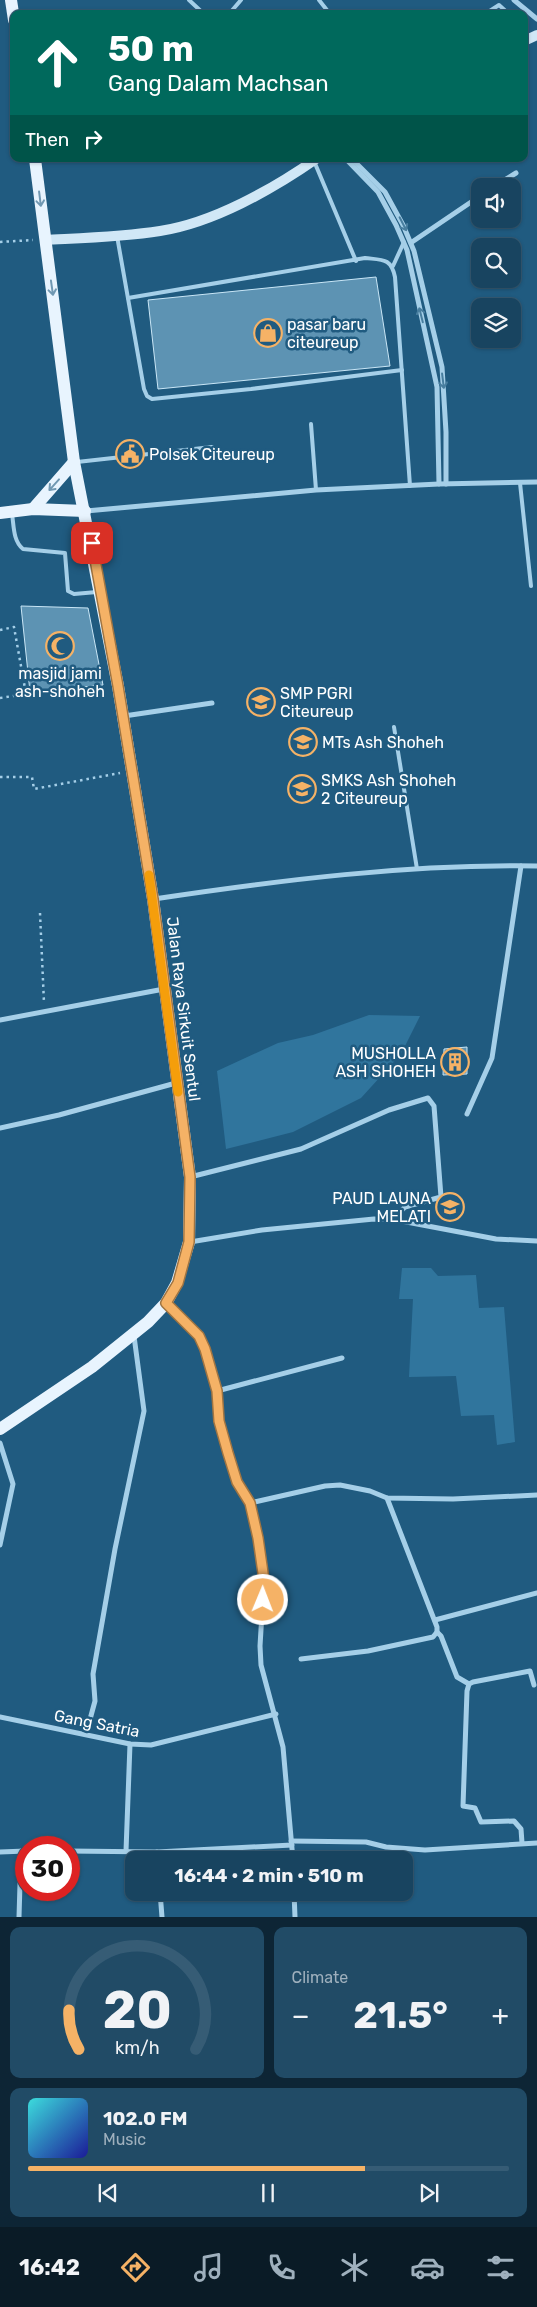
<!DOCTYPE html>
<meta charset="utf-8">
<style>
:root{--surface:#184460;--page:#214b66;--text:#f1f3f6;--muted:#9fb0bd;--line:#365c75;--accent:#f5b266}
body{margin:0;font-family:Rubik,sans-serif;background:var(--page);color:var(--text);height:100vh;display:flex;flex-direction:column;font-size:19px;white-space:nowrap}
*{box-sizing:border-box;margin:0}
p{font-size:16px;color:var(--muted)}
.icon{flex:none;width:28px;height:28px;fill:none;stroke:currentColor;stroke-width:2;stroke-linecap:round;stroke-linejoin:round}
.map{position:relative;height:1917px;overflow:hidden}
.details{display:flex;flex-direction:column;gap:10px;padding:10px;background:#0d2535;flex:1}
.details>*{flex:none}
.top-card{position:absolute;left:10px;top:10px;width:518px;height:152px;border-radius:10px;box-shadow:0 1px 4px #0004,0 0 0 1px var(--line);background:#00695c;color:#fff;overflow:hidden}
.buttons{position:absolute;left:471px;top:178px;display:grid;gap:10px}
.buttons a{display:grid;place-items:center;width:50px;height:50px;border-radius:10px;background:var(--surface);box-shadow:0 1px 4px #0004,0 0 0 1px var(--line);font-size:25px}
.speed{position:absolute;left:15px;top:1836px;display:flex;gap:10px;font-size:25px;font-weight:700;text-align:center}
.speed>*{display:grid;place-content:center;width:65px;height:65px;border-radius:50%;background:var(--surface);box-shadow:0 1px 4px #0004,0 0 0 1px var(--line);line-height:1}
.speed .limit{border:8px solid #d22;background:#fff;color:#111}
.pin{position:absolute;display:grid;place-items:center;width:42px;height:42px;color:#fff;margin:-21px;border-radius:10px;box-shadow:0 2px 8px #0006}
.me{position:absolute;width:55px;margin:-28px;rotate:1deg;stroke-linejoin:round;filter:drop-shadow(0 0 4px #0008)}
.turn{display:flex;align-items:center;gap:18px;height:105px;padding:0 15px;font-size:22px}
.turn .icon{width:65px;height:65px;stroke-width:2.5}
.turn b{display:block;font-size:35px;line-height:42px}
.then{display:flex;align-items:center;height:48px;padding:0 15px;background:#0003;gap:10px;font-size:19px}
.big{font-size:38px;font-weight:700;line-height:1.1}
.details .tile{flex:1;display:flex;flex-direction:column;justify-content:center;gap:8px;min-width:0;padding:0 18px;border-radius:10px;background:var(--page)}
.details .dial{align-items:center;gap:0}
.dial svg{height:130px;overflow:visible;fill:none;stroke:var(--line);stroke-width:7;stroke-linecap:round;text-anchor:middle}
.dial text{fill:var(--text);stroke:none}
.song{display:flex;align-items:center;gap:15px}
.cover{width:60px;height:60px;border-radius:8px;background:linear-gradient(135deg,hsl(180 70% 55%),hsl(240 70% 35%))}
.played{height:5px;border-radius:2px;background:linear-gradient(90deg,var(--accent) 70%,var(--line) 70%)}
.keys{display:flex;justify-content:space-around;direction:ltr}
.heat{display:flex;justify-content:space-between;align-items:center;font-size:28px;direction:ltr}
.details .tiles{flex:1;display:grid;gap:10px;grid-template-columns:1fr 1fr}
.tile:last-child{grid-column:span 2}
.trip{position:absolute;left:125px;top:1851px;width:288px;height:50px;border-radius:10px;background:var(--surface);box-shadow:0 1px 4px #0004,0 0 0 1px var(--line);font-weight:700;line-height:50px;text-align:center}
.dock{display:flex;height:80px;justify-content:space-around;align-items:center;background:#0a1b26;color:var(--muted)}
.dock .icon{width:35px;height:35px}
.dock .current{color:var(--accent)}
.dock b{font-size:22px;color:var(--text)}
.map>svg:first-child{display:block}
.green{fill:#30759d}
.building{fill:#5d93b3;stroke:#c9e6f6}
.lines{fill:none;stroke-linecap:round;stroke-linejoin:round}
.path{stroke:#a5cfe8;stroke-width:2.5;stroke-dasharray:2.5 4;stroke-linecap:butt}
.lane{stroke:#a5cfe8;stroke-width:4}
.street{stroke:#a5cfe8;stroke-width:5}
.secondary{stroke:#d0e7f6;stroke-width:10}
.primary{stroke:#e8f4fe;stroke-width:12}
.oneway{stroke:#7098b2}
.oneway2{stroke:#487e9f}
.route-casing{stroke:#9f7442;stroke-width:12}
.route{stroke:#f5b266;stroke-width:9}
.slow{stroke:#f59e0b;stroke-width:9}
.labels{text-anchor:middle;stroke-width:5;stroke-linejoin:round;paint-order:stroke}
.poi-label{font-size:16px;fill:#fff;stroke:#205b80;text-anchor:start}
.street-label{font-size:16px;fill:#fff;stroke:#205b80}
</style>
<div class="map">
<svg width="537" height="1917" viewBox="0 0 537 1917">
<rect width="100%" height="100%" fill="#205b80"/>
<!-- green -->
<g class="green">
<polygon points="369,1015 420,1016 401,1054 361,1098 293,1132 226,1149 217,1071 278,1043 313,1035"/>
<polygon points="402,1268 431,1268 438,1276 476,1275 479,1308 504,1307 515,1442 497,1445 494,1415 461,1416 456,1376 409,1377 413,1299 399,1299"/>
</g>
<!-- building -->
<g class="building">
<polygon points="376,277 390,366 158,389 148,300"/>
<polygon points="21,606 88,608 103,685 30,692"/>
<polygon points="467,1047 467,1074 443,1075 444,1049"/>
</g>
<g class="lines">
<!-- path -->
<g class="path">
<polyline points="0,242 33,240"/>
<polyline points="0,630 14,627 26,694 104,687"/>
<polyline points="0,698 26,694"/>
<polyline points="0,777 32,777 34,789 120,773"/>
<polyline points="40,913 44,1003"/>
</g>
<!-- lane -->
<g class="lane">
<polyline points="189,0 204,14"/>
<polyline points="319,0 330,14"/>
<polyline points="229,14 241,0"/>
<polyline points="485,14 499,5 509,14"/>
<polyline points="314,161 356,261"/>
<polyline points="117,236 144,389 147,396 152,399 251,389 402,370"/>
<polyline points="393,266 404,242"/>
<path d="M 128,298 L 365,258 C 383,260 391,258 395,277 L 410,486"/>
<polyline points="311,424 316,490"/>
<polyline points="77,462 212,447"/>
<polyline points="520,483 531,586"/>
<path d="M 12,514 C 14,526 13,541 23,549 L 65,553 L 68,591 L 74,594 L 97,592"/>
<polyline points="394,727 417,869"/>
</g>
<!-- street -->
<g class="street">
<polyline points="514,0 537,19"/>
<polyline points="346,159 378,192 396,225 407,250 437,387 439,484"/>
<polyline points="352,159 385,192 403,225 414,251 442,367 446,432 446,484"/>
<polyline points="495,186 516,173"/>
<polyline points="412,242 480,196"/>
<polyline points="86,511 316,490 439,484 537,482"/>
<polyline points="124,716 212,703"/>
<path d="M 154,899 C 281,880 408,864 537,866"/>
<polyline points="0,1020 164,989"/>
<polyline points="467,1114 492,1058 521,866"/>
<polyline points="0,1128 59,1115 176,1083"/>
<polyline points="190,1177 301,1149 389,1110 428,1098 434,1106 441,1197 405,1207 399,1213 402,1221"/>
<polyline points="190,1242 262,1230 374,1219 396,1220 496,1239 537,1241"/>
<polyline points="166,1304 199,1336 205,1349 217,1391 219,1421 228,1453 237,1482 250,1503 258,1538 264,1580 260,1646 261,1665 283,1747 293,1860"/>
<polyline points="217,1391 342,1358"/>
<polyline points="0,1443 13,1484 0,1545"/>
<polyline points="250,1503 325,1486 340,1485 370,1491 387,1498 453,1499 537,1495"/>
<polyline points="435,1620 537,1593"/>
<polyline points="437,1632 441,1636 457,1677 469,1684"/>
<polyline points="301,1659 368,1651 433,1637 437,1632 437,1627 387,1498"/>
<polyline points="0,1717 130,1744 151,1745 276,1714"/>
<polyline points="86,1734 95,1701 93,1674 115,1549 144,1411 134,1336"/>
<polyline points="291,1841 366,1842 386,1847 425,1850 537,1843"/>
<polyline points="522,1843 521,1829 514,1821 481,1822 475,1808 463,1806 467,1691 469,1684 473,1682 530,1671 534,1685"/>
<polyline points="69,1851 157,1852 292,1845"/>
<polyline points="126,1851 130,1744"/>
<polyline points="0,1852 26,1851"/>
<polyline points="157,1852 158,1860"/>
<polyline points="160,1892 162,1917"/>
<polyline points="294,1892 295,1917"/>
<polyline points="19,1917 21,1851"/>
</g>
<!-- secondary -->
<g class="secondary">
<polyline points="524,41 537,35"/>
<path d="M 45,240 C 83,238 122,237 160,231 C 213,223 273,189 316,159"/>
</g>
<!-- primary -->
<g class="primary">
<polyline points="11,0 14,20"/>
<polyline points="33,509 74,462"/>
<polyline points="0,513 33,509 85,511"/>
<polyline points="0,1429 92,1367 148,1322 166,1303 177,1283 189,1242 190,1177 153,899 118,686 74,462 35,159"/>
</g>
</g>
<!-- one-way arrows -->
<defs><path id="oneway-shaft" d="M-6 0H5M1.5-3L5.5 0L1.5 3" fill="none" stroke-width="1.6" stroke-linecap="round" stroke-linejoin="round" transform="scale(1.25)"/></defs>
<g class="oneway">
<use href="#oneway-shaft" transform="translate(40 199) rotate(83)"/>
<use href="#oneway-shaft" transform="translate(52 288) rotate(82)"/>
<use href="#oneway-shaft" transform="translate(54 485) rotate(132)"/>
</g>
<g class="oneway2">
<use href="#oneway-shaft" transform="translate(403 224) rotate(63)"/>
<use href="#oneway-shaft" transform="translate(421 315) rotate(-104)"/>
<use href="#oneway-shaft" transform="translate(443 381) rotate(83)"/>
</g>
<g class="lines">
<defs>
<polyline id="route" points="92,543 118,686 153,899 190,1177 189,1242 178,1283 166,1303 199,1336 205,1349 217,1391 219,1421 228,1453 237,1482 250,1503 258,1538 264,1580 263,1600"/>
</defs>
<!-- route casing -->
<use href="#route" class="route-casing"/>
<!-- route -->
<use href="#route" class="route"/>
<!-- slow -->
<polyline class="slow" points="149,875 178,1092"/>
</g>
<!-- icons -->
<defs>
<symbol id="shop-ring" viewBox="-11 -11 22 22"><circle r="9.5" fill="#205b80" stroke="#f5b266" stroke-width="1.5"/><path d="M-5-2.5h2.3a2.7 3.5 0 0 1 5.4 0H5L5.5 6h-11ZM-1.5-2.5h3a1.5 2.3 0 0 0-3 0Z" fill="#f5b266"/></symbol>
<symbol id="civic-ring" viewBox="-11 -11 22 22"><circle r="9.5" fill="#205b80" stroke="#f5b266" stroke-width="1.5"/><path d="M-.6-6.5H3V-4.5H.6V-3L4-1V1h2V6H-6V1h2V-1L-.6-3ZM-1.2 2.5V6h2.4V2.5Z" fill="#f5b266"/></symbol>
<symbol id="mosque-ring" viewBox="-11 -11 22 22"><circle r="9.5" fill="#205b80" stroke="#f5b266" stroke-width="1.5"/><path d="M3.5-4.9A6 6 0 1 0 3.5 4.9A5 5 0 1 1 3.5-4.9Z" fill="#f5b266"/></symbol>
<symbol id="school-ring" viewBox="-11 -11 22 22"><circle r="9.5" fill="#205b80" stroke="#f5b266" stroke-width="1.5"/><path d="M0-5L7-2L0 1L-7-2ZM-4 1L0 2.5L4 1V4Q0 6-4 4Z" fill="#f5b266"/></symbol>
<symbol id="building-ring" viewBox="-11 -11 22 22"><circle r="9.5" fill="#205b80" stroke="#f5b266" stroke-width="1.5"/><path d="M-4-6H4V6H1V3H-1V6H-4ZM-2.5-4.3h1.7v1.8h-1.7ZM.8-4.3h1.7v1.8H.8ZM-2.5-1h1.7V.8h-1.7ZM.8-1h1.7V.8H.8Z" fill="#f5b266"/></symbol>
</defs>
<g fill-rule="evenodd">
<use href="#shop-ring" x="252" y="317" width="32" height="32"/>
<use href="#civic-ring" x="114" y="438" width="32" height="32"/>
<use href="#mosque-ring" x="44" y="630" width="32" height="32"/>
<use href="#school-ring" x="245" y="686" width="32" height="32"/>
<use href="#school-ring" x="287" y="726" width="32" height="32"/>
<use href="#school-ring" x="286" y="773" width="32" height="32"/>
<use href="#building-ring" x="439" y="1046" width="32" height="32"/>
<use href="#school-ring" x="434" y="1191" width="32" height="32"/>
</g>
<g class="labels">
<!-- poi labels -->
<g class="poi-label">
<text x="287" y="330">pasar baru<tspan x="287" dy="18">citeureup</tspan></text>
<text x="149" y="460">Polsek Citeureup</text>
<text x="60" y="679" text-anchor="middle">masjid jami<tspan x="60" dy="18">ash-shoheh</tspan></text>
<text x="280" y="699">SMP PGRI<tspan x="280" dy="18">Citeureup</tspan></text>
<text x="322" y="748">MTs Ash Shoheh</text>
<text x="321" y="786">SMKS Ash Shoheh<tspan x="321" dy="18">2 Citeureup</tspan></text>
<text x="436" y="1059" text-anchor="end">MUSHOLLA<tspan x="436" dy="18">ASH SHOHEH</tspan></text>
<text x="431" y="1204" text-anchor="end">PAUD LAUNA<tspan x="431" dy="18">MELATI</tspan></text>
</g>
<!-- street labels -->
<g class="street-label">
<text transform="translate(184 1009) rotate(83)" y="6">Jalan Raya Sirkuit Sentul</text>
<text transform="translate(97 1723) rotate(11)" y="6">Gang Satria</text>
</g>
</g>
</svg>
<div class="buttons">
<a><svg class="icon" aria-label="sound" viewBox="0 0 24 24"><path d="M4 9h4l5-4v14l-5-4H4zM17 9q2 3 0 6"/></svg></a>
<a><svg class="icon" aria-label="search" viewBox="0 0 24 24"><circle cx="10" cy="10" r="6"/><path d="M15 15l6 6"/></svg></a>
<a><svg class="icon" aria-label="layers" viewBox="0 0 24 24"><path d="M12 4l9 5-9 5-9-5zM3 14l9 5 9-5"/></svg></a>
</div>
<div class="speed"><div class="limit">30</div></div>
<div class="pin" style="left:92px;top:543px;background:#d93025"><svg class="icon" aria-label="arrive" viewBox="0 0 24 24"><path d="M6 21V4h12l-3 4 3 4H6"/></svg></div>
<svg class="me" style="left:263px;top:1600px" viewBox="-20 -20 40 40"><circle r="17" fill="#f5b266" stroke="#fff" stroke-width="3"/><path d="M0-11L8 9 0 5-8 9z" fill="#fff"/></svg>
<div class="trip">16:44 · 2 min · 510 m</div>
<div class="top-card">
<div class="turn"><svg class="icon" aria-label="ahead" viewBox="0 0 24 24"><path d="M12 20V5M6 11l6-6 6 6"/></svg><div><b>50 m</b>Gang Dalam Machsan</div></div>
<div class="then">Then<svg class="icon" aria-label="right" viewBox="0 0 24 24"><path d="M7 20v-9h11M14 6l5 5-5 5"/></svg></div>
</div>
</div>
<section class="details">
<div class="tiles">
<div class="tile dial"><svg viewBox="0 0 100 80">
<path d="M14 69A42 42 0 1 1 86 69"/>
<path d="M14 69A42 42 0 0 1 8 45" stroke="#f5b266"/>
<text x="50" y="56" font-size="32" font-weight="700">20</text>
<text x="50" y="72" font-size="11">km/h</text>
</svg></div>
<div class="tile"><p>Climate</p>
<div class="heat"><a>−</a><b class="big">21.5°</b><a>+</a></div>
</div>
<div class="tile">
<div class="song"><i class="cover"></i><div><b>102.0 FM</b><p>Music</p></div></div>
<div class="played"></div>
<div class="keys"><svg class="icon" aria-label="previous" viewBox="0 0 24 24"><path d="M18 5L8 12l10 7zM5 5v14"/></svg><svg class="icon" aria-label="pause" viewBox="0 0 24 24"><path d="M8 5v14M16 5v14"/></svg><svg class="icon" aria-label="next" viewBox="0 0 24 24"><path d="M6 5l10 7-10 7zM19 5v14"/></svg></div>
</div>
</div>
</section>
<nav class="dock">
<b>16:42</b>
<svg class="icon current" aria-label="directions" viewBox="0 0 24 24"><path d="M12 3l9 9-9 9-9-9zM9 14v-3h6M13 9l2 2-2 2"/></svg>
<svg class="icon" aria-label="music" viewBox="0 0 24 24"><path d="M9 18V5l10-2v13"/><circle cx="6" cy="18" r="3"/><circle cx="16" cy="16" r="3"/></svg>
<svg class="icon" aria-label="phone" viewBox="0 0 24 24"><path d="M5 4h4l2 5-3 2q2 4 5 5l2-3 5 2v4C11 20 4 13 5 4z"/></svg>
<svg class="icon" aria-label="climate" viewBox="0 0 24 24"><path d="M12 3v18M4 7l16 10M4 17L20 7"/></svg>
<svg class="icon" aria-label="car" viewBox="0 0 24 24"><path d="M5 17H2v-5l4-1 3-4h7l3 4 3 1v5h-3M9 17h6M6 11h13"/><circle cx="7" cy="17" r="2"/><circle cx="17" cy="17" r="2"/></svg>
<svg class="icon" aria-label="filters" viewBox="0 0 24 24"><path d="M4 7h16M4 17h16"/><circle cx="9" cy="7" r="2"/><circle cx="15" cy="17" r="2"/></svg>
</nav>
